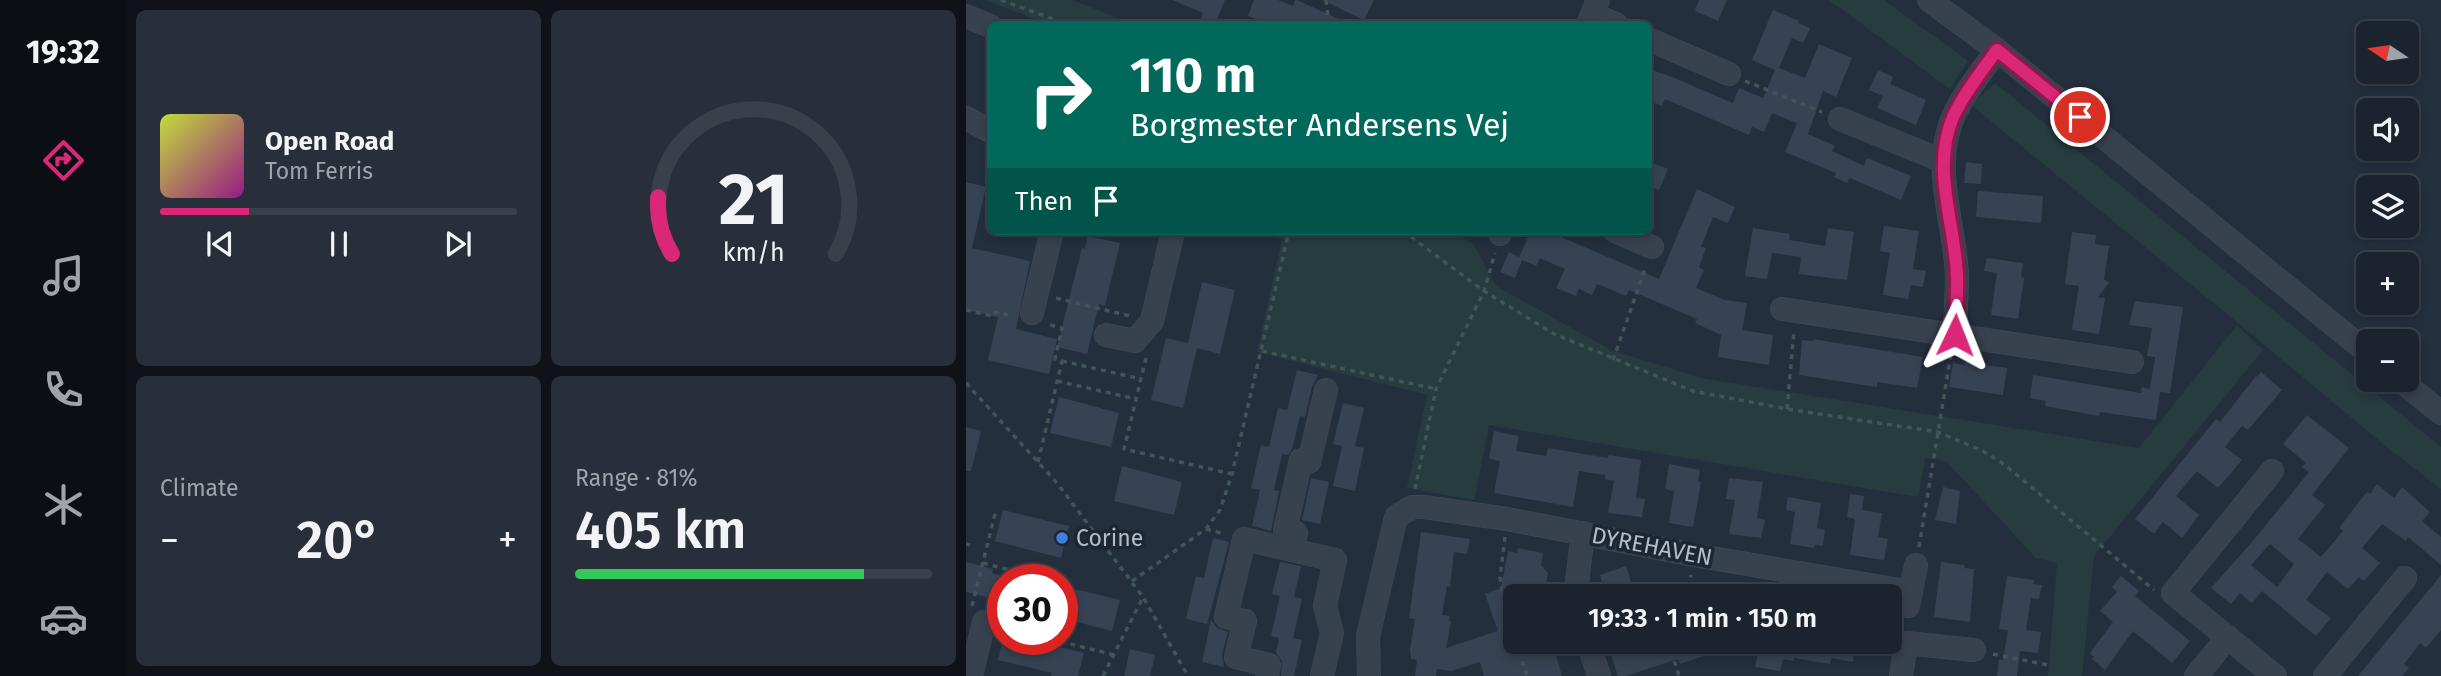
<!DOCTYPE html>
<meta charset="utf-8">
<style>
:root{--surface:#1b232e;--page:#282f3a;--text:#f1f3f6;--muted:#a0a4aa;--line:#39404a;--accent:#db2777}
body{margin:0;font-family:"Fira Sans",sans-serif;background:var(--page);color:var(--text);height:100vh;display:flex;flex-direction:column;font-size:26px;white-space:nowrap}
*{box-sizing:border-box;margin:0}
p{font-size:23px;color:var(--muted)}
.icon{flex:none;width:38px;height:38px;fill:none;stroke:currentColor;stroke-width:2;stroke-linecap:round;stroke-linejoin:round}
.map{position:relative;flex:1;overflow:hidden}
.sheet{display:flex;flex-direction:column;gap:10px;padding:10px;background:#0f1319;width:840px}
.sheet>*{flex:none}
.banner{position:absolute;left:21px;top:21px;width:665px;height:214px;border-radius:10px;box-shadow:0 4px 10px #0003,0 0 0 2px var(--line);background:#00695c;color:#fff;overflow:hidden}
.needle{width:46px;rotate:283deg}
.buttons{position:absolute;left:1390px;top:21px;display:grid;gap:14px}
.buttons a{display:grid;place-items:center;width:63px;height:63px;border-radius:10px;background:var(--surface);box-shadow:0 4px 10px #0003,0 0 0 2px var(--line);font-size:35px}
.speed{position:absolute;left:21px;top:564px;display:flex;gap:14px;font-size:35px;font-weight:700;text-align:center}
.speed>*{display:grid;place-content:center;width:91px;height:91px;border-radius:50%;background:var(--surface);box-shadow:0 4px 10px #0003,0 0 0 2px var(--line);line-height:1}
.speed .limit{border:10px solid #d22;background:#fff;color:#111}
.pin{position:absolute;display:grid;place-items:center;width:60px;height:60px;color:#fff;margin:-30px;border:4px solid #fff;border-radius:50%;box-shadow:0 2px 7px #0007}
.me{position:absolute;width:77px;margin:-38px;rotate:2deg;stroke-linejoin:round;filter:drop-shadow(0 0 5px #0008)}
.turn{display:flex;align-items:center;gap:24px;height:147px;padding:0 28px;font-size:32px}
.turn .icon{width:91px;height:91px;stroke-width:2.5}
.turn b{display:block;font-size:49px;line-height:60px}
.then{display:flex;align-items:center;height:66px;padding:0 28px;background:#0003;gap:14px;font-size:26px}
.big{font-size:52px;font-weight:600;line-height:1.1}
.sheet .card{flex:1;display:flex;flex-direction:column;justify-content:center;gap:10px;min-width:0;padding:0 24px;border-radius:10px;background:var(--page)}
.sheet .dial{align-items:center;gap:0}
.dial svg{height:182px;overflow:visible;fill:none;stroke:var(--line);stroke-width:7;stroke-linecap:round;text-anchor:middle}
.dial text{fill:var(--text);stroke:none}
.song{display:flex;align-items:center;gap:21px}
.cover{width:84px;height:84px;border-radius:10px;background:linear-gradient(135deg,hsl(70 70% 55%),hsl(310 70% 35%))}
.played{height:7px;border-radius:4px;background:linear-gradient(90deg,var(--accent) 25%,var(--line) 25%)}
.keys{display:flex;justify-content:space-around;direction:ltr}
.heat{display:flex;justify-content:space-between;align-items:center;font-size:38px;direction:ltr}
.charge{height:10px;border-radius:5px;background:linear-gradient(90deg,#34c759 81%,var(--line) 0)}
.sheet .tiles{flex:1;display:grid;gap:10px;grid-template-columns:repeat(2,1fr)}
.trip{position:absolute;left:537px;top:584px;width:399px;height:70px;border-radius:10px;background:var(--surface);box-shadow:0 4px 10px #0003,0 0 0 2px var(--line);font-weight:600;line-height:70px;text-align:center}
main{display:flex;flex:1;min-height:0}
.tabs{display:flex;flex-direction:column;width:126px;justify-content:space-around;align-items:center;background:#0b0e12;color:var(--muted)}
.tabs .icon{width:49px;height:49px}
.tabs .current{color:var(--accent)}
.tabs b{font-size:32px;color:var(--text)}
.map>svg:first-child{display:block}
.green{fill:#263c3f}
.building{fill:#364354;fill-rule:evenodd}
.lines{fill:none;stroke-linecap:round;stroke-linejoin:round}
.minor-casing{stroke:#414a57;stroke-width:24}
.path{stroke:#3f5557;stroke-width:3.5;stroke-dasharray:5 5;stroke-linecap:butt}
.minor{stroke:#38414e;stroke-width:23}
.route-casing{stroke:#8e194d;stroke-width:18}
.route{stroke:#db2777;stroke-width:12}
.shop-dot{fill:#3f7fe0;stroke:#1d2633;stroke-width:2.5}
.labels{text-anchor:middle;stroke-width:7;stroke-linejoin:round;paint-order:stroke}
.poi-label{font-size:23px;fill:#b4bcc9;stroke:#1d2633;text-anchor:start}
.street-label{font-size:23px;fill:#b4bcc9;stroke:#1d2633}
</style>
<main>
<nav class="tabs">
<b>19:32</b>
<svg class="icon current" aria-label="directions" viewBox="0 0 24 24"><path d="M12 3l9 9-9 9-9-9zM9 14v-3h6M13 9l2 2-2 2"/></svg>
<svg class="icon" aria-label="music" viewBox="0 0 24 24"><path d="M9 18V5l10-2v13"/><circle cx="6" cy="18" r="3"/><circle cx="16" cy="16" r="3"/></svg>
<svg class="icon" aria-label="phone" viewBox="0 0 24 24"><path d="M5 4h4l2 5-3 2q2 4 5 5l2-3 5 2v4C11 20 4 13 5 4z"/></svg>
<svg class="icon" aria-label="climate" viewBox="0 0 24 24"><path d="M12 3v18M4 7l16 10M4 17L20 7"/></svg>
<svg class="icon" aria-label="car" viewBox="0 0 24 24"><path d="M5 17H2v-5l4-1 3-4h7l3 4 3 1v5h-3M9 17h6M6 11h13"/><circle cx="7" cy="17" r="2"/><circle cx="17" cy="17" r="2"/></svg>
</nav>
<section class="sheet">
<div class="tiles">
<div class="card">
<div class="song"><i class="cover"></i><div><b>Open Road</b><p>Tom Ferris</p></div></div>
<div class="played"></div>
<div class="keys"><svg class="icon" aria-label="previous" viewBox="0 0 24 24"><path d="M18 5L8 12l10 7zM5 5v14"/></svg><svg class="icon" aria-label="pause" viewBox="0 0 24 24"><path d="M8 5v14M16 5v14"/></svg><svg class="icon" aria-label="next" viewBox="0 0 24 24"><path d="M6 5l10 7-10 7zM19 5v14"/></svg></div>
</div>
<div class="card dial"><svg viewBox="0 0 100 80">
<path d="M14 69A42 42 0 1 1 86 69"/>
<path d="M14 69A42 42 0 0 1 8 44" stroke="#db2777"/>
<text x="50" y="56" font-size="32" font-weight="700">21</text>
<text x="50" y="72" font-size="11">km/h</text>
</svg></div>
<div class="card"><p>Climate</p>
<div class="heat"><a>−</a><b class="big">20°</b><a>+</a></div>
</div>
<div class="card"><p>Range · 81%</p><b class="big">405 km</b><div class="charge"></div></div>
</div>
</section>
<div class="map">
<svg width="1475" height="676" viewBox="0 0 1475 676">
<rect width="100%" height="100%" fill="#242f3e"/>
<!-- green -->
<g class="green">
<polygon points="19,0 107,0 166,24 83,24"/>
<polygon points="863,0 918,0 1002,61 984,89"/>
<polygon points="1029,83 1475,447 1475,489 1427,452 1256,310 1005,105"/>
<polygon points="318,231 488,231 508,245 530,286 645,350 735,378 1173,448 1271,325 1297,350 1128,556 1116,676 1082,676 1091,563 1070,558 980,461 959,458 952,497 523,425 508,500 441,488 461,395 291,352"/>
</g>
<!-- building -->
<g class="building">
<polygon points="206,0 259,0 249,24 234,21 237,13"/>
<polygon points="288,0 312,0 327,6 329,0 331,0 383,24 303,24 282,16"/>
<polygon points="356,0 408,0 398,20"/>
<polygon points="733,0 761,0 752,21 729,11"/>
<polygon points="807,10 833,21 832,23 844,28 837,43 826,38 813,68 839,78 853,44 886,58 870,97 857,91 842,134 869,146 866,151 898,166 901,158 945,176 935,200 884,178 881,183 868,177 870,173 819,152 831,123 806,113 798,132 786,127 783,135 699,99 696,106 682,101 682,69 706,77 767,103 773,88 797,98 809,70 786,60"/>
<polygon points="912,70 927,77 924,84 960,100 950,125 911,108 917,96 903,90"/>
<polygon points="682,161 702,169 693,190 682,186"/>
<polygon points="1000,162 1016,164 1015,184 998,183"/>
<polygon points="0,182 20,187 6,248 64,261 50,329 91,339 83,374 22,360 32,317 0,310"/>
<polygon points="731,189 769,207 762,223 747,217 735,247 740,248 733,267 738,270 730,288 759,300 781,303 776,330 807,335 803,365 752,357 755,335 729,323 731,319 663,290 660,296 631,284 626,295 613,289 610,296 590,288 599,269 574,258 570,266 556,260 549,278 534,272 543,252 553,257 565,231 581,231 693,279"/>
<polygon points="1012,191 1077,196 1075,223 1010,217"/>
<polygon points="918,226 953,231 947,269 960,271 957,287 945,285 942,299 917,295 924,253 914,251"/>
<polygon points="787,228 824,234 823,240 859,246 862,228 888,232 881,280 833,274 835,257 806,253 801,279 779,276"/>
<polygon points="1106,232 1130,235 1129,244 1143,246 1138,279 1143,283 1132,297 1139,298 1133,334 1106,330 1113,286 1099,284"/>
<polygon points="122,236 154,243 139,306 133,304 121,354 91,347 116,248 119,249"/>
<polygon points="1021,258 1057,263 1055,277 1058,278 1052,319 1025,315 1031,273 1018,271"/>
<polygon points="236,282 269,290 254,354 231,348 217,408 185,400 200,338 222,343"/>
<polygon points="1169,301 1217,307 1204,393 1194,392 1190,420 1134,412 1133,416 1079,406 1080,401 1064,398 1067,375 1175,393 1176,387 1184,389 1189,357 1181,356 1186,328 1163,325"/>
<polygon points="847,339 957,357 951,388 911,382 911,387 833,375 836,340 847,341"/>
<polygon points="998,362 1041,368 1037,395 983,387 987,363 998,365"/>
<polygon points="331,370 352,375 346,387 339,417 334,416 326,449 322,455 316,454 308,490 313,491 305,531 286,526 294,490 285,488 295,445 303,447 312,408 321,410"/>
<polygon points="1295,372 1316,390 1282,430 1276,426 1259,447 1276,460 1252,488 1231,471 1210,496 1233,515 1216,538 1197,522 1188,534 1169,519 1250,419 1254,422 1290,376 1291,377"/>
<polygon points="93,397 153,413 145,447 84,433"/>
<polygon points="377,403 398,408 389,446 398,448 389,491 367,486 376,446 367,444"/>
<path d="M 1341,415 L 1383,448 L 1346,495 L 1359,505 L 1332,539 L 1355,557 L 1377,531 L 1373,528 L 1392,503 L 1401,492 L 1404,494 L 1411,484 L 1428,498 L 1436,487 L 1464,512 L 1456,521 L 1475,537 L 1475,565 L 1442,537 L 1440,541 L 1416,524 L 1396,548 L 1414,563 L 1398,581 L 1393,577 L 1382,589 L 1361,572 L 1340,600 L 1365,618 L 1350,636 L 1296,591 L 1286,603 L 1274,593 L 1265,604 L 1245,588 L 1287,541 L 1343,472 L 1336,467 L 1340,463 L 1317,444 ZM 1304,544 L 1328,564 L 1311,587 L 1285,565 Z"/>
<polygon points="0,427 15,431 5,471 0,471"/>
<polygon points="528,431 553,436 550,451 580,456 582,448 642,458 643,455 675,460 670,498 679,499 676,517 642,513 648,481 639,479 639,475 613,471 607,507 528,493 534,461 523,459"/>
<polygon points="703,464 734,470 732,482 735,482 727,527 703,523 708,491 699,489"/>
<polygon points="156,466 216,482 208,515 148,501"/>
<polygon points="345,478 363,482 354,524 336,520"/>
<polygon points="763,478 797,482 791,518 799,520 795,538 763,534 769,500 760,499"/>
<polygon points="977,487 994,491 990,524 969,520"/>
<polygon points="884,494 898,496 896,510 916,513 912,537 922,539 918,560 884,555 889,519 881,517"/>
<polygon points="822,497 855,503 851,528 859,530 857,546 849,545 848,548 824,544 829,512 820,510"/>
<polygon points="37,510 103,526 95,558 29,541"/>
<polygon points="455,532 504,539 501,554 488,552 484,587 481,586 476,615 484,616 483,621 485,621 480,648 532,631 519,594 535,588 542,551 551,553 552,548 577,553 575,565 582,573 580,582 570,590 569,597 550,594 550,642 586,642 596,676 518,676 514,662 485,671 471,669 470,676 449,676 451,660 445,659 444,649 449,619 443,618"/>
<polygon points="247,538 263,542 241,624 220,619 230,576 238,578"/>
<polygon points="0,562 27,569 26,573 37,576 37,601 0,592"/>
<polygon points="314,562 335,566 328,597 336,599 327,638 336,640 328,676 315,676 316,661 310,653 313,638 305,636 314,596 306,594"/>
<polygon points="975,562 999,565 998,568 1008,569 1004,622 968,617"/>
<polygon points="660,566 670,597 641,597 634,575"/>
<polygon points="1475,575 1475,630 1460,648 1454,643 1438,664 1443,668 1436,676 1392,676"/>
<polygon points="1041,576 1068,580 1067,584 1076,585 1073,599 1065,598 1060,630 1075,632 1072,653 1054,651 1051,676 1031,676 1033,660 1037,660 1042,630 1033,629"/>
<polygon points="1155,576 1173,591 1169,596 1224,641 1206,663 1167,631 1139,670 1126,659 1128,657 1124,653 1147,622 1134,611 1151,592 1146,587"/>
<polygon points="96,586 154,600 146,631 96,618"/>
<polygon points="245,620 251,628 262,632 256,654 258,667 236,662"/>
<polygon points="37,639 50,639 73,644 73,642 118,653 112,676 85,676 86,673 32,660"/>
<polygon points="657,642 733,642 738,656 714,664 712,659 660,676 652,676 645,655 659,650"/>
<polygon points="794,642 807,645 808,642 839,642 864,647 865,642 890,642 887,662 865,658 864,664 828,658 828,661 817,659 814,671 789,667"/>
<polygon points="164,649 189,655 184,676 158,676"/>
</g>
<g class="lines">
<defs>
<g id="minor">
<polyline points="963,0 1031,50 1402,353"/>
<polyline points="626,14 650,24"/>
<polyline points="0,16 24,26"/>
<polyline points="622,24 632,0"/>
<polyline points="682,39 763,74"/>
<polyline points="0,118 24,131"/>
<polyline points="874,119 977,161"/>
<polyline points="649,231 686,247"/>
<polyline points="534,234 535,231"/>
<polyline points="816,309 1166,362"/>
<polyline points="66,313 86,231"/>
<polyline points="140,335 169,341 186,321 207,231"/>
<path d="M 989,335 C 989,315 991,295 991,276 C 989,222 965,170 987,117 C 998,93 1016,71 1031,50"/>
<polyline points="1434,380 1475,413"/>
<polyline points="1306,471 1207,593 1309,676"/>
<polyline points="326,550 330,533 319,530 335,460 343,462 360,390"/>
<polyline points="611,597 610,590 617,533"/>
<polyline points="942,606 950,565"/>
<polyline points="622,642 633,676"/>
<polyline points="5,676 18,622"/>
<polyline points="301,676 303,665 270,657 279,621 260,617 278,539 369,560 359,606 366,633 356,676"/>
<polyline points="403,676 402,636 430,517 446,507 458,507 541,519 728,555 945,592"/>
<polyline points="935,676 940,643 1008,650"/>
<polyline points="1230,676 1262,637"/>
<polyline points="1359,676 1439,578"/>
</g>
</defs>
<!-- minor casing -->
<use href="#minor" class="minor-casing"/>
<!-- path -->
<g class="path">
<polyline points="35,0 101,24"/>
<polyline points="360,0 363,24"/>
<polyline points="779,81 856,112"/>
<polyline points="291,231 320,237"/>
<polyline points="437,231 518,291 588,334 727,391 821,409 972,432 1017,451 1039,465 1188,590"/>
<polyline points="90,298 164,316"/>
<polyline points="0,310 26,316 30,312 47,316"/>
<polyline points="296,351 470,389"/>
<polyline points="180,358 158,449 266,474"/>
<polyline points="647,360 680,266"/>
<polyline points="96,361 175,379"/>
<polyline points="91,381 170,399"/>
<polyline points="0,383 91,483 177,597 222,676"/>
<polyline points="821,409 828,330"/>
<polyline points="72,462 96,361 89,359 96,328 80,324"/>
<polyline points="449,489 470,389 518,291 529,253"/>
<polyline points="240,529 259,534"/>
<polyline points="539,537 534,577 538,605 550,641"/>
<polyline points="0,544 4,545"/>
<polyline points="953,547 985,354"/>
<polyline points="17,563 78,579"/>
<polyline points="166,581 240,529 254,510 266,474 323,231"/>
<polyline points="720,597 725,575"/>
<polyline points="6,606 30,510"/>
<polyline points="85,639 148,655"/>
<polyline points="550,642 561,676"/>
<polyline points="702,642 713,676"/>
<polyline points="1027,654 1082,665"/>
<polyline points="137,676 177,597"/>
</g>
<!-- minor -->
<use href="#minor" class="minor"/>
</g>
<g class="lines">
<defs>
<path id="route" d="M 989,335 C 989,315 992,295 991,276 C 989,222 965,170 987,117 C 998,93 1016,71 1031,50 L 1114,117"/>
</defs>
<!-- route casing -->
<use href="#route" class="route-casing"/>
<!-- route -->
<use href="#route" class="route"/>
</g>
<!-- markers -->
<circle class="shop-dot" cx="96" cy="538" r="7"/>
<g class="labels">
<!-- poi labels -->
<g class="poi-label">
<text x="110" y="546">Corine</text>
</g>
<!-- street labels -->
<g class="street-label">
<text transform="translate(686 546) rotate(11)" y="8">DYREHAVEN</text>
</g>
</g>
</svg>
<div class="buttons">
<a><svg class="needle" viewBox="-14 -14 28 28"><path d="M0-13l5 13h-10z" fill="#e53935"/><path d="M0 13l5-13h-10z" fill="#a0a4aa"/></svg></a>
<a><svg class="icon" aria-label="sound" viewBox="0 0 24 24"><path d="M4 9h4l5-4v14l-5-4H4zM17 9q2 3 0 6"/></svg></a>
<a><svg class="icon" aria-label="layers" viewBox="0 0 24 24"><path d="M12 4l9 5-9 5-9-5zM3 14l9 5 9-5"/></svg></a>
<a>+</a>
<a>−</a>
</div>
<div class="speed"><div class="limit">30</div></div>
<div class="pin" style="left:1114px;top:117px;background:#d93025"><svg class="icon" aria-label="arrive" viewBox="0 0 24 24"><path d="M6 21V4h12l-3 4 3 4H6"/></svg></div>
<svg class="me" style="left:989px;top:335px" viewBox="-20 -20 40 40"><path d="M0-17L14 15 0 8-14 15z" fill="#db2777" stroke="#fff" stroke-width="4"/></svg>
<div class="trip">19:33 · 1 min · 150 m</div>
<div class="banner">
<div class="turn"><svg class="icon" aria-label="right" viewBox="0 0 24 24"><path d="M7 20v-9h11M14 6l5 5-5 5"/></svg><div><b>110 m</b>Borgmester Andersens Vej</div></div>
<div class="then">Then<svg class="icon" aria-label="arrive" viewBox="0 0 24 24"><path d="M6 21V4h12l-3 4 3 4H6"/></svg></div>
</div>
</div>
</main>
